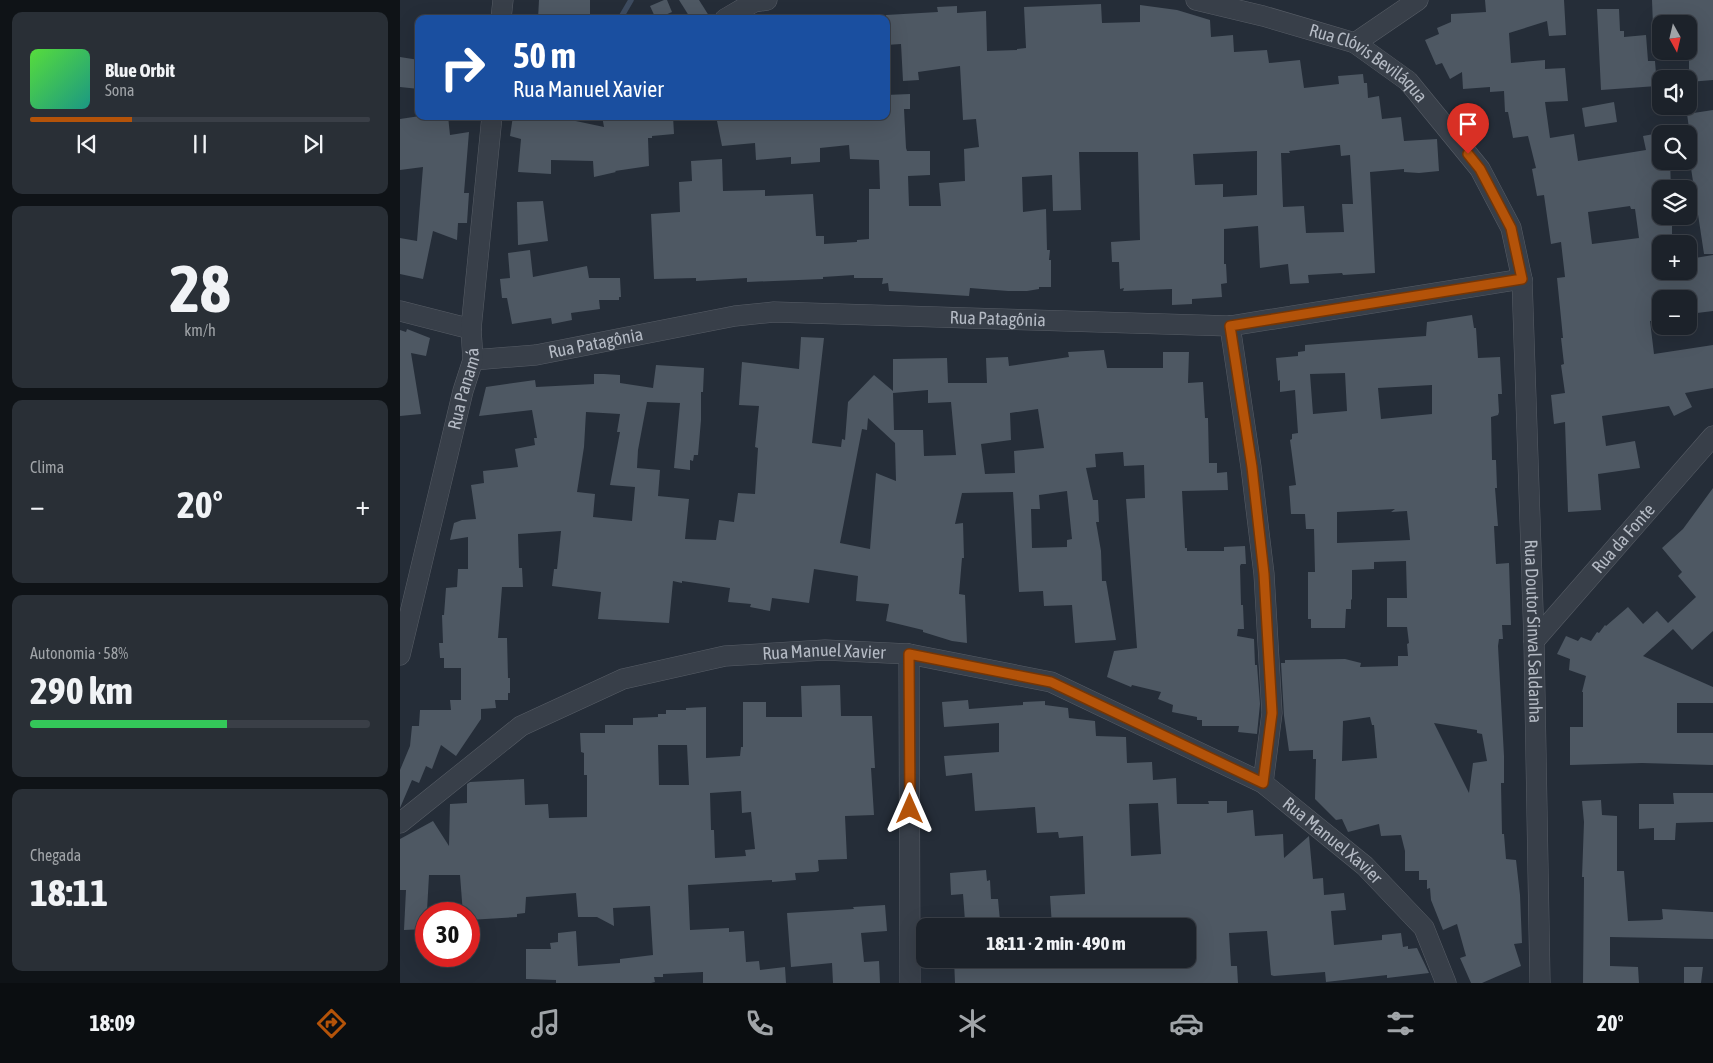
<!DOCTYPE html>
<html lang="pt">
<meta charset="utf-8">
<style>
:root{--surface:#1c222a;--page:#292f36;--text:#f1f3f6;--muted:#a0a4a8;--line:#3a3f47;--accent:#b45309}
body{margin:0;font-family:"Asap Condensed",sans-serif;background:var(--page);color:var(--text);height:100vh;display:flex;flex-direction:column;font-size:19px;white-space:nowrap}
*{box-sizing:border-box;margin:0}
p{font-size:16px;color:var(--muted)}
.icon{flex:none;width:28px;height:28px;fill:none;stroke:currentColor;stroke-width:2;stroke-linecap:round;stroke-linejoin:round}
.map{position:relative;flex:1;overflow:hidden}
.sheet{display:flex;flex-direction:column;gap:12px;padding:12px;background:#0f1317;width:400px}
.sheet>*{flex:none}
.top-card{position:absolute;left:15px;top:15px;width:475px;height:105px;border-radius:10px;box-shadow:0 5px 20px #0002,0 0 0 1px var(--line);background:#1a4fa0;color:#fff;overflow:hidden}
.needle{width:32px;rotate:172deg}
.buttons{position:absolute;left:1252px;top:15px;display:grid;gap:10px}
.buttons a{display:grid;place-items:center;width:45px;height:45px;border-radius:10px;background:var(--surface);box-shadow:0 5px 20px #0002,0 0 0 1px var(--line);font-size:25px}
.speed{position:absolute;left:15px;top:902px;display:flex;gap:10px;font-size:25px;font-weight:700;text-align:center}
.speed>*{display:grid;place-content:center;width:65px;height:65px;border-radius:50%;background:var(--surface);box-shadow:0 5px 20px #0002,0 0 0 1px var(--line);line-height:1}
.speed .limit{border:8px solid #d22;background:#fff;color:#111}
.pin{position:absolute;display:grid;place-items:center;width:42px;height:42px;color:#fff;margin:-51px -21px;border-radius:50% 50% 50% 0;rotate:-45deg;box-shadow:0 0 5px #0007}
.pin .icon{rotate:45deg}
.me{position:absolute;width:55px;margin:-28px;rotate:0deg;stroke-linejoin:round;filter:drop-shadow(0 0 4px #0008)}
.turn{display:flex;align-items:center;gap:18px;height:105px;padding:0 15px;font-size:22px}
.turn .icon{width:65px;height:65px;stroke-width:2.5}
.turn b{display:block;font-size:35px;line-height:42px}
.big{font-size:38px;font-weight:700;line-height:1.1}
.sheet .card{flex:1;display:flex;flex-direction:column;justify-content:center;gap:8px;min-width:0;padding:0 18px;border-radius:10px;background:var(--page)}
.sheet .dial{align-items:center;gap:0}
.dial b{font-size:65px;line-height:1}
.song{display:flex;align-items:center;gap:15px}
.cover{width:60px;height:60px;border-radius:8px;background:linear-gradient(135deg,hsl(110 70% 55%),hsl(170 70% 35%))}
.played{height:5px;border-radius:2px;background:linear-gradient(90deg,var(--accent) 30%,var(--line) 30%)}
.keys{display:flex;justify-content:space-around;direction:ltr}
.heat{display:flex;justify-content:space-between;align-items:center;font-size:28px;direction:ltr}
.charge{height:8px;border-radius:4px;background:linear-gradient(90deg,#34c759 58%,var(--line) 0)}
.trip{position:absolute;left:516px;top:918px;width:280px;height:50px;border-radius:10px;background:var(--surface);box-shadow:0 5px 20px #0002,0 0 0 1px var(--line);font-weight:700;line-height:50px;text-align:center}
.menu{display:flex;height:80px;justify-content:space-around;align-items:center;background:#0b0e11;color:var(--muted)}
.menu .icon{width:35px;height:35px}
.menu .active{color:var(--accent)}
.menu b{font-size:22px;color:var(--text)}
main{display:flex;flex:1;min-height:0}
.map>svg:first-child{display:block}
.lines{fill:none;stroke-linecap:round;stroke-linejoin:round}
.stream{stroke:#3d4b5f;stroke-width:5.5}
.building{fill:#4e5863;fill-rule:evenodd}
.minor-casing{stroke:#575d66;stroke-width:21}
.minor{stroke:#383f49;stroke-width:20}
.route-casing{stroke:#753606;stroke-width:12}
.route{stroke:#b45309;stroke-width:9}
.labels{text-anchor:middle;stroke-width:5;stroke-linejoin:round;paint-order:stroke}
.street-label{font-size:18px;fill:#b4bac4;stroke:#1e242d}
</style>
<main>
<section class="sheet">
<div class="card">
<div class="song"><i class="cover"></i><div><b>Blue Orbit</b><p>Sona</p></div></div>
<div class="played"></div>
<div class="keys"><svg class="icon" aria-label="previous" viewBox="0 0 24 24"><path d="M18 5L8 12l10 7zM5 5v14"/></svg><svg class="icon" aria-label="pause" viewBox="0 0 24 24"><path d="M8 5v14M16 5v14"/></svg><svg class="icon" aria-label="next" viewBox="0 0 24 24"><path d="M6 5l10 7-10 7zM19 5v14"/></svg></div>
</div>
<div class="card dial"><b>28</b><p>km/h</p></div>
<div class="card"><p>Clima</p>
<div class="heat"><a>−</a><b class="big">20°</b><a>+</a></div>
</div>
<div class="card"><p>Autonomia · 58%</p><b class="big">290 km</b><div class="charge"></div></div>
<div class="card"><p>Chegada</p><b class="big">18:11</b></div>
</section>
<div class="map">
<svg width="1313" height="983" viewBox="0 0 1313 983">
<rect width="100%" height="100%" fill="#252d38"/>
<g class="lines">
<!-- stream -->
<polyline class="stream" points="220,19 231,0"/>
</g>
<!-- building -->
<g class="building">
<polygon points="139,0 190,0 190,19 138,19"/>
<polygon points="264,0 267,0 272,12 256,19 250,6"/>
<polygon points="279,0 299,0 311,19 291,19"/>
<path d="M 1085,0 L 1164,0 L 1166,35 L 1149,36 L 1147,21 L 1109,33 L 1111,63 L 1145,60 L 1145,69 L 1165,68 L 1168,101 L 1145,102 L 1150,138 L 1174,134 L 1178,161 L 1246,150 L 1243,136 L 1270,131 L 1270,134 L 1261,134 L 1261,161 L 1270,161 L 1271,189 L 1261,189 L 1261,216 L 1272,216 L 1272,244 L 1261,244 L 1261,271 L 1289,271 L 1289,259 L 1313,255 L 1313,311 L 1289,314 L 1289,299 L 1261,299 L 1261,317 L 1259,317 L 1259,320 L 1250,321 L 1254,354 L 1313,345 L 1313,388 L 1285,393 L 1292,407 L 1274,416 L 1269,406 L 1202,416 L 1206,446 L 1235,441 L 1240,468 L 1198,474 L 1201,510 L 1168,512 L 1165,422 L 1154,424 L 1151,395 L 1165,393 L 1161,365 L 1164,364 L 1161,338 L 1163,338 L 1157,278 L 1165,277 L 1161,242 L 1151,244 L 1144,195 L 1137,196 L 1132,169 L 1136,168 L 1128,136 L 1113,138 L 1108,112 L 1105,112 L 1104,91 L 1090,92 L 1090,87 L 1063,89 L 1062,72 L 1050,79 L 1042,63 L 1036,65 L 1025,40 L 1039,34 L 1037,28 L 1051,22 L 1051,14 L 1086,12 ZM 1230,206 L 1231,209 L 1235,209 L 1239,238 L 1192,244 L 1188,212 Z"/>
<polygon points="1252,0 1313,0 1313,80 1289,82 1289,24 1261,24 1261,26 1253,26"/>
<path d="M 701,4 L 702,23 L 740,22 L 740,5 L 777,10 L 810,20 L 811,37 L 833,35 L 834,52 L 867,50 L 869,63 L 900,60 L 904,88 L 939,84 L 938,76 L 963,74 L 964,83 L 967,83 L 968,98 L 979,96 L 982,119 L 1001,117 L 1004,141 L 1037,139 L 1039,171 L 1019,173 L 1004,172 L 1004,169 L 970,172 L 975,273 L 943,275 L 942,273 L 908,275 L 909,283 L 890,284 L 888,264 L 860,268 L 858,226 L 824,229 L 824,264 L 826,264 L 827,283 L 821,284 L 822,297 L 792,299 L 792,304 L 772,305 L 772,289 L 723,291 L 724,288 L 720,289 L 719,262 L 712,262 L 711,242 L 740,240 L 738,152 L 679,152 L 681,210 L 653,211 L 652,175 L 622,177 L 623,212 L 646,209 L 647,250 L 650,250 L 649,260 L 651,260 L 651,287 L 639,287 L 639,289 L 627,291 L 608,291 L 570,288 L 569,296 L 489,291 L 488,283 L 482,284 L 483,278 L 454,278 L 454,275 L 423,277 L 423,279 L 347,282 L 347,278 L 296,281 L 296,278 L 254,279 L 251,214 L 280,212 L 279,182 L 292,181 L 291,161 L 322,159 L 323,191 L 365,190 L 365,196 L 413,194 L 416,236 L 424,236 L 424,244 L 457,242 L 457,240 L 469,239 L 469,189 L 480,189 L 479,160 L 450,159 L 449,145 L 420,148 L 420,162 L 391,164 L 391,157 L 356,160 L 355,143 L 322,146 L 316,116 L 486,116 L 486,95 L 510,94 L 510,109 L 504,109 L 506,148 L 507,151 L 530,151 L 530,175 L 508,176 L 509,206 L 541,206 L 539,183 L 565,181 L 564,149 L 579,147 L 576,119 L 563,120 L 560,66 L 518,72 L 519,80 L 503,81 L 501,44 L 486,45 L 486,15 L 538,12 L 537,7 L 557,6 L 557,13 L 586,11 L 587,51 L 617,50 L 617,49 L 626,48 L 624,7 ZM 937,145 L 940,145 L 941,156 L 950,155 L 953,204 L 942,204 L 944,232 L 906,233 L 904,206 L 883,207 L 881,153 L 890,153 L 889,151 ZM 857,151 L 857,195 L 823,197 L 823,184 L 795,185 L 793,154 Z"/>
<polygon points="1197,9 1219,9 1220,31 1224,31 1224,37 1246,35 1248,61 1255,61 1257,86 1201,90"/>
<polygon points="0,57 19,60 19,89 0,87"/>
<polygon points="1214,102 1217,122 1185,127 1182,108"/>
<polygon points="1313,110 1313,254 1304,254 1289,155 1289,134 1285,134 1285,128 1289,128 1287,114"/>
<polygon points="20,116 48,116 50,135 69,132 64,193 69,193 67,223 58,223 57,240 33,231 23,279 0,274 0,238 17,241 23,167 0,170 0,119"/>
<polygon points="113,116 152,116 204,127 202,116 218,116 219,119 245,116 273,116 274,134 252,136 252,138 248,138 249,166 215,171 216,172 194,177 193,161 151,160 151,174 118,172 121,139 110,136"/>
<polygon points="143,201 148,241 118,245 117,202"/>
<polygon points="130,250 133,277 187,266 189,278 220,278 221,297 219,297 219,300 199,300 200,309 171,313 172,320 152,324 151,318 112,324 107,298 102,298 100,279 110,278 108,253"/>
<path d="M 1072,315 L 1074,328 L 1076,328 L 1078,358 L 1100,357 L 1102,394 L 1098,394 L 1099,412 L 1098,415 L 1091,417 L 1092,460 L 1096,460 L 1097,488 L 1095,488 L 1098,526 L 1094,526 L 1096,564 L 1109,563 L 1111,625 L 1102,625 L 1103,639 L 1099,639 L 1098,646 L 1104,756 L 1104,783 L 1101,783 L 1102,834 L 1104,834 L 1106,859 L 1116,860 L 1120,895 L 1122,943 L 1114,944 L 1121,966 L 1082,983 L 1071,983 L 1060,958 L 1066,956 L 1057,924 L 1043,930 L 1031,900 L 1030,888 L 1027,889 L 1027,880 L 1019,880 L 1019,871 L 1005,871 L 1005,851 L 1001,835 L 981,836 L 979,824 L 948,832 L 942,819 L 936,820 L 915,799 L 916,759 L 913,759 L 913,750 L 889,751 L 884,716 L 881,663 L 885,663 L 885,660 L 945,659 L 961,663 L 960,667 L 998,666 L 998,656 L 1008,656 L 1007,644 L 1009,643 L 1007,627 L 987,627 L 987,598 L 1007,598 L 1006,561 L 974,562 L 974,569 L 952,570 L 952,600 L 951,599 L 951,609 L 946,609 L 945,628 L 911,628 L 911,619 L 908,619 L 908,572 L 915,572 L 914,529 L 906,529 L 905,514 L 891,514 L 889,486 L 896,485 L 890,440 L 892,439 L 892,434 L 898,433 L 895,390 L 880,392 L 880,380 L 878,381 L 876,358 L 898,356 L 898,352 L 905,351 L 905,345 L 1026,336 L 1027,322 ZM 945,373 L 947,411 L 913,414 L 910,374 ZM 1032,385 L 1032,414 L 981,419 L 978,388 ZM 995,509 L 991,512 L 1007,511 L 1010,540 L 937,543 L 937,512 ZM 970,717 L 972,725 L 974,725 L 977,758 L 942,761 L 943,721 ZM 1034,723 L 1077,730 L 1077,733 L 1082,734 L 1087,761 L 1073,763 L 1069,793 Z"/>
<polygon points="7,329 30,338 26,356 11,353 21,414 0,416 0,330 6,332"/>
<path d="M 401,337 L 424,338 L 412,443 L 441,447 L 442,439 L 445,440 L 448,402 L 474,375 L 493,391 L 493,359 L 547,358 L 548,383 L 587,383 L 586,358 L 608,357 L 609,366 L 669,357 L 668,352 L 704,350 L 707,368 L 763,368 L 763,352 L 789,352 L 788,383 L 803,382 L 805,418 L 808,418 L 809,463 L 817,463 L 817,473 L 827,472 L 828,490 L 782,491 L 785,548 L 787,548 L 787,551 L 824,551 L 824,547 L 845,546 L 846,564 L 841,564 L 840,566 L 841,605 L 843,605 L 844,629 L 838,629 L 837,636 L 854,639 L 855,665 L 857,665 L 860,704 L 857,734 L 838,732 L 839,726 L 802,726 L 802,720 L 797,720 L 797,717 L 772,712 L 773,705 L 758,699 L 761,692 L 732,685 L 731,687 L 707,677 L 714,651 L 737,648 L 726,499 L 745,498 L 744,465 L 724,466 L 723,452 L 695,454 L 696,467 L 686,468 L 693,500 L 698,500 L 699,522 L 696,522 L 701,551 L 702,581 L 706,581 L 716,640 L 675,643 L 672,605 L 644,606 L 643,591 L 619,592 L 613,492 L 562,493 L 555,524 L 563,523 L 564,558 L 562,558 L 559,594 L 565,595 L 567,643 L 552,641 L 523,632 L 523,630 L 486,621 L 489,604 L 456,601 L 458,576 L 414,569 L 409,603 L 372,598 L 370,611 L 350,607 L 351,604 L 328,602 L 330,588 L 282,581 L 282,583 L 273,581 L 269,623 L 198,619 L 201,592 L 152,586 L 154,569 L 157,569 L 161,531 L 118,534 L 119,568 L 122,568 L 123,587 L 102,587 L 98,638 L 107,638 L 108,678 L 110,678 L 110,693 L 108,693 L 108,700 L 95,700 L 96,708 L 81,709 L 81,719 L 56,756 L 41,745 L 32,769 L 26,766 L 19,783 L 12,780 L 0,808 L 0,770 L 10,746 L 12,726 L 19,726 L 20,710 L 51,710 L 50,700 L 61,700 L 61,668 L 44,668 L 44,658 L 40,658 L 39,643 L 43,643 L 42,615 L 44,615 L 46,588 L 57,587 L 58,569 L 68,569 L 68,537 L 50,540 L 54,523 L 62,520 L 76,519 L 71,485 L 84,483 L 83,471 L 118,467 L 115,449 L 135,445 L 134,438 L 137,438 L 132,410 L 79,416 L 86,387 L 135,380 L 136,387 L 194,384 L 194,374 L 204,374 L 220,375 L 220,383 L 253,388 L 256,365 L 304,368 L 303,392 L 301,392 L 301,420 L 298,455 L 294,455 L 293,461 L 290,460 L 290,470 L 274,468 L 280,403 L 247,402 L 238,450 L 237,468 L 260,470 L 258,496 L 289,499 L 285,539 L 316,540 L 319,520 L 334,522 L 338,493 L 355,494 L 358,448 L 355,447 L 359,406 L 339,405 L 342,362 L 399,369 ZM 528,390 L 528,403 L 551,402 L 556,455 L 524,456 L 523,430 L 494,430 L 493,393 ZM 638,409 L 644,448 L 614,451 L 615,473 L 585,474 L 581,444 L 611,440 L 610,413 ZM 186,412 L 220,414 L 217,432 L 220,432 L 210,485 L 235,487 L 232,521 L 193,517 L 195,494 L 177,492 L 184,447 ZM 468,418 L 495,443 L 496,481 L 476,473 L 470,549 L 440,543 L 462,429 L 467,430 ZM 667,491 L 672,539 L 667,540 L 667,547 L 632,548 L 631,509 L 640,509 L 639,495 Z"/>
<polygon points="1313,488 1313,631 1292,650 1273,629 1243,656 1313,687 1313,703 1277,703 1277,733 1313,733 1313,765 1242,763 1170,765 1170,727 1183,727 1183,692 1182,692 1186,676 1169,670 1170,659 1157,654 1166,636 1178,641 1181,637 1191,641 1197,632 1199,633 1205,625 1206,626 1228,607 1243,624 1257,611 1268,623 1296,597 1278,576 1282,572 1262,548 1283,529"/>
<path d="M 440,685 L 441,716 L 472,716 L 475,768 L 471,768 L 474,815 L 445,816 L 447,859 L 418,860 L 419,871 L 416,872 L 395,873 L 396,880 L 372,882 L 372,880 L 288,885 L 290,930 L 329,928 L 329,932 L 344,931 L 346,962 L 359,961 L 360,970 L 385,967 L 386,983 L 303,983 L 303,972 L 263,974 L 263,977 L 254,977 L 255,982 L 251,983 L 156,983 L 156,980 L 126,979 L 126,949 L 151,949 L 150,943 L 158,942 L 158,933 L 176,931 L 178,966 L 220,963 L 220,959 L 253,955 L 250,906 L 213,908 L 214,926 L 197,917 L 178,917 L 176,893 L 126,897 L 125,913 L 117,914 L 117,917 L 69,920 L 69,914 L 63,914 L 60,875 L 29,875 L 26,929 L 4,930 L 6,890 L 0,890 L 0,839 L 33,821 L 49,846 L 50,804 L 67,803 L 67,784 L 70,782 L 124,779 L 125,805 L 148,804 L 149,818 L 187,817 L 187,775 L 184,775 L 184,753 L 181,752 L 180,733 L 205,733 L 205,725 L 233,725 L 233,718 L 258,717 L 258,714 L 266,714 L 266,710 L 286,710 L 286,708 L 306,707 L 306,758 L 340,756 L 341,747 L 343,747 L 343,702 L 366,702 L 366,717 L 402,717 L 401,686 ZM 258,745 L 287,745 L 289,785 L 259,785 ZM 341,791 L 342,813 L 351,812 L 355,849 L 345,850 L 346,856 L 315,858 L 314,830 L 311,830 L 310,793 Z"/>
<path d="M 568,700 L 569,709 L 623,705 L 623,702 L 645,701 L 645,705 L 668,708 L 669,718 L 695,721 L 696,736 L 726,737 L 727,763 L 752,762 L 753,780 L 776,778 L 777,804 L 809,804 L 808,801 L 827,801 L 827,813 L 853,810 L 855,836 L 883,834 L 884,858 L 909,836 L 913,879 L 923,878 L 924,895 L 944,893 L 946,910 L 931,911 L 934,945 L 982,940 L 982,935 L 1001,933 L 1003,947 L 1008,946 L 1008,949 L 1017,948 L 1029,973 L 987,978 L 987,975 L 926,982 L 925,972 L 874,976 L 871,975 L 867,931 L 829,933 L 831,966 L 837,966 L 838,983 L 555,983 L 554,959 L 788,959 L 788,926 L 652,926 L 650,896 L 685,894 L 683,836 L 659,838 L 658,832 L 637,833 L 635,807 L 575,811 L 572,773 L 546,776 L 544,756 L 599,752 L 599,723 L 544,727 L 542,702 ZM 758,803 L 761,854 L 731,856 L 729,804 Z"/>
<polygon points="1273,793 1313,793 1313,822 1276,823 1275,840 1254,840 1254,828 1239,829 1239,804 1274,804"/>
<polygon points="1201,800 1202,815 1217,816 1217,871 1224,871 1228,921 1260,920 1263,919 1262,909 1313,912 1313,939 1210,937 1210,966 1238,967 1239,983 1183,983 1184,877 1182,877 1184,822 1182,801"/>
<polygon points="586,870 587,881 590,880 591,899 598,899 600,921 583,923 583,920 565,921 563,894 551,895 550,873"/>
<polygon points="485,905 487,931 461,933 464,962 479,961 480,983 433,983 432,963 391,967 387,913 454,909 453,907"/>
<polygon points="1284,967 1303,967 1301,983 1284,983"/>
</g>
<g class="lines">
<defs>
<g id="minor">
<path id="s1" d="M 796,0 L 863,16 L 955,43 L 1008,81 L 1080,169 L 1111,228 L 1122,279 L 1134,641 L 1140,983"/>
<polyline points="101,19 103,0"/>
<polyline points="325,19 354,2 367,0"/>
<polyline points="955,43 1018,0"/>
<polyline points="0,311 71,329"/>
<polyline points="830,326 851,467 864,574 872,713 863,783"/>
<path id="s2" d="M 73,360 L 136,355 L 335,316 L 374,312 L 830,326 L 1122,279"/>
<path id="s3" d="M 1134,641 L 1313,436"/>
<polyline points="509,654 510,983"/>
<path id="s4" d="M 0,655 L 63,391 L 73,360 L 71,329 L 92,116"/>
<path id="s5" d="M 0,823 L 121,726 L 223,679 L 325,656 L 425,650 L 509,654 L 651,682 L 863,783 L 965,866 L 1024,928 L 1046,983"/>
</g>
</defs>
<!-- minor casing -->
<use href="#minor" class="minor-casing"/>
<!-- minor -->
<use href="#minor" class="minor"/>
</g>
<g class="lines">
<defs>
<polyline id="route" points="510,809 509,654 651,682 863,783 872,713 864,574 852,467 830,326 1122,279 1111,228 1080,169 1068,154"/>
</defs>
<!-- route casing -->
<use href="#route" class="route-casing"/>
<!-- route -->
<use href="#route" class="route"/>
</g>
<g class="labels">
<!-- street labels -->
<g class="street-label">
<text dy="6" stroke="none"><textPath href="#s1" startOffset="186">Rua Clóvis Beviláqua</textPath></text>
<text dy="6" stroke="none"><textPath href="#s2" startOffset="529">Rua Patagônia</textPath></text>
<text dy="6" stroke="none"><textPath href="#s2" startOffset="124">Rua Patagônia</textPath></text>
<text dy="6" stroke="none"><textPath href="#s4" startOffset="274">Rua Panamá</textPath></text>
<text dy="6" stroke="none"><textPath href="#s3" startOffset="136">Rua da Fonte</textPath></text>
<text dy="6" stroke="none"><textPath href="#s1" startOffset="815">Rua Doutor Sinval Saldanha</textPath></text>
<text dy="6" stroke="none"><textPath href="#s5" startOffset="471">Rua Manuel Xavier</textPath></text>
<text dy="6" stroke="none"><textPath href="#s5" startOffset="1026">Rua Manuel Xavier</textPath></text>
</g>
</g>
</svg>
<div class="buttons">
<a><svg class="needle" viewBox="-14 -14 28 28"><path d="M0-13l5 13h-10z" fill="#e53935"/><path d="M0 13l5-13h-10z" fill="#a0a4a8"/></svg></a>
<a><svg class="icon" aria-label="sound" viewBox="0 0 24 24"><path d="M4 9h4l5-4v14l-5-4H4zM17 9q2 3 0 6"/></svg></a>
<a><svg class="icon" aria-label="search" viewBox="0 0 24 24"><circle cx="10" cy="10" r="6"/><path d="M15 15l6 6"/></svg></a>
<a><svg class="icon" aria-label="layers" viewBox="0 0 24 24"><path d="M12 4l9 5-9 5-9-5zM3 14l9 5 9-5"/></svg></a>
<a>+</a>
<a>−</a>
</div>
<div class="speed"><div class="limit">30</div></div>
<div class="pin" style="left:1068px;top:154px;background:#d93025"><svg class="icon" aria-label="arrive" viewBox="0 0 24 24"><path d="M6 21V4h12l-3 4 3 4H6"/></svg></div>
<svg class="me" style="left:510px;top:809px" viewBox="-20 -20 40 40"><path d="M0-17L14 15 0 8-14 15z" fill="#b45309" stroke="#fff" stroke-width="4"/></svg>
<div class="trip">18:11 · 2 min · 490 m</div>
<div class="top-card">
<div class="turn"><svg class="icon" aria-label="right" viewBox="0 0 24 24"><path d="M7 20v-9h11M14 6l5 5-5 5"/></svg><div><b>50 m</b>Rua Manuel Xavier</div></div>
</div>
</div>
</main>
<nav class="menu">
<b>18:09</b>
<svg class="icon active" aria-label="directions" viewBox="0 0 24 24"><path d="M12 3l9 9-9 9-9-9zM9 14v-3h6M13 9l2 2-2 2"/></svg>
<svg class="icon" aria-label="music" viewBox="0 0 24 24"><path d="M9 18V5l10-2v13"/><circle cx="6" cy="18" r="3"/><circle cx="16" cy="16" r="3"/></svg>
<svg class="icon" aria-label="phone" viewBox="0 0 24 24"><path d="M5 4h4l2 5-3 2q2 4 5 5l2-3 5 2v4C11 20 4 13 5 4z"/></svg>
<svg class="icon" aria-label="climate" viewBox="0 0 24 24"><path d="M12 3v18M4 7l16 10M4 17L20 7"/></svg>
<svg class="icon" aria-label="car" viewBox="0 0 24 24"><path d="M5 17H2v-5l4-1 3-4h7l3 4 3 1v5h-3M9 17h6M6 11h13"/><circle cx="7" cy="17" r="2"/><circle cx="17" cy="17" r="2"/></svg>
<svg class="icon" aria-label="filters" viewBox="0 0 24 24"><path d="M4 7h16M4 17h16"/><circle cx="9" cy="7" r="2"/><circle cx="15" cy="17" r="2"/></svg>
<b>20°</b>
</nav>
